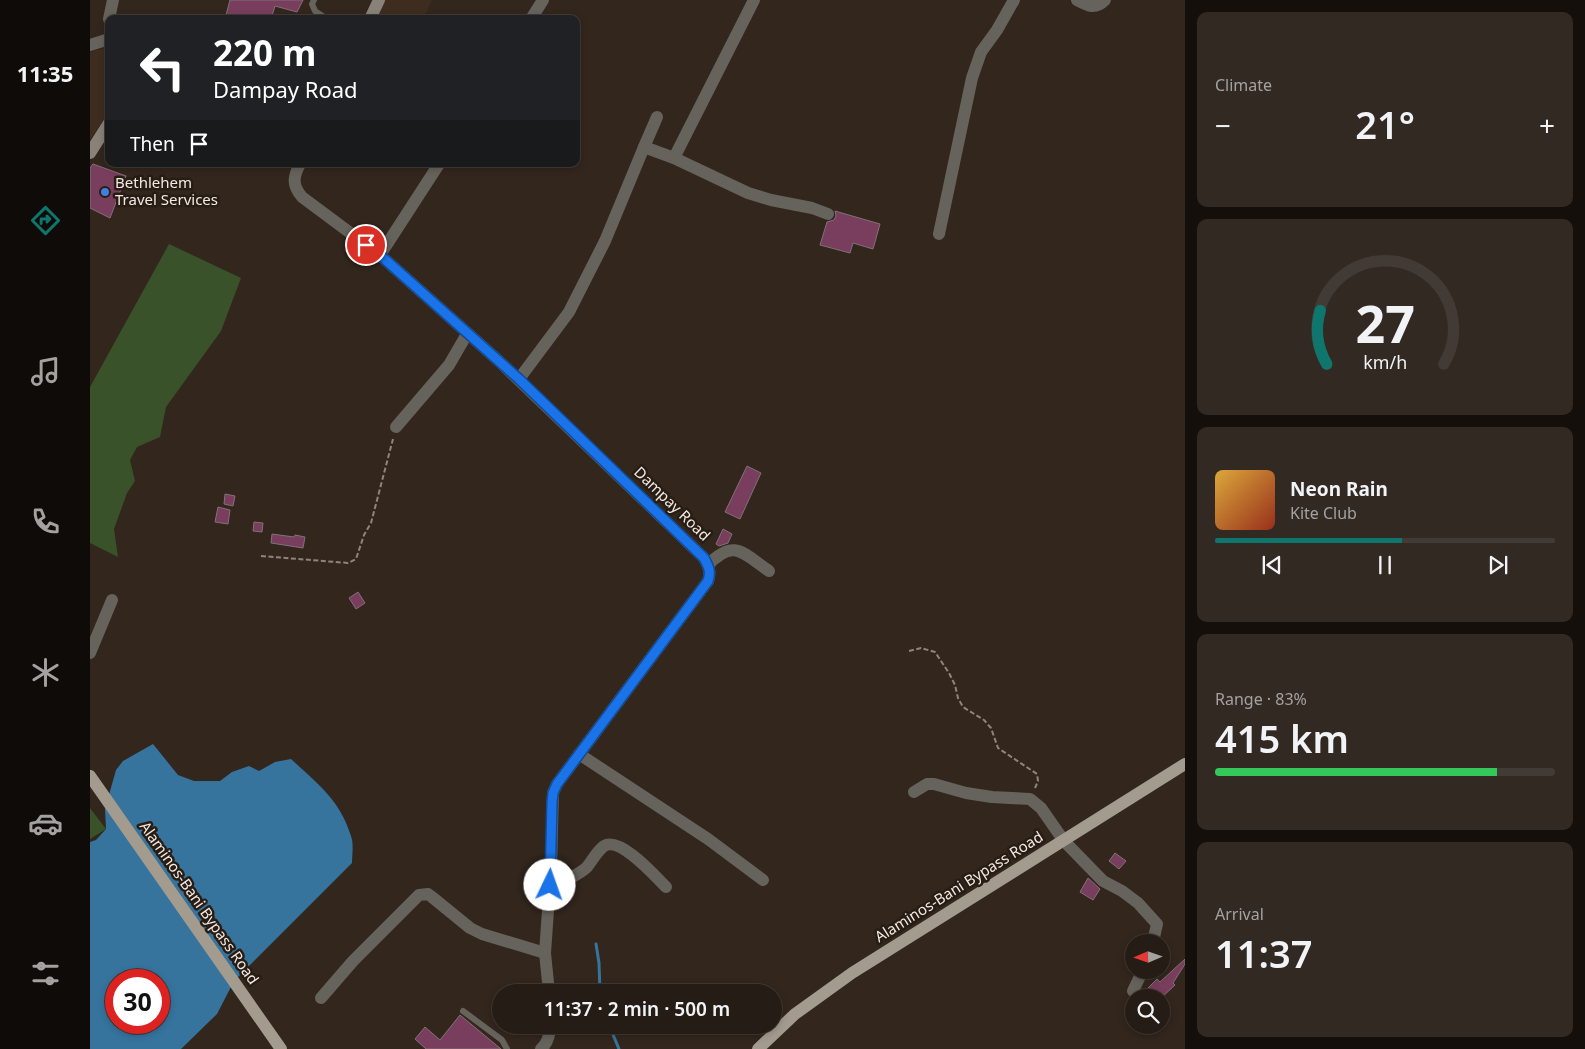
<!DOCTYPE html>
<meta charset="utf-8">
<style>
:root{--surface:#261c16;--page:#322923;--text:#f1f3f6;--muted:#a4a1a1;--line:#423a35;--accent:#0f766e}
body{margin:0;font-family:"Noto Sans",sans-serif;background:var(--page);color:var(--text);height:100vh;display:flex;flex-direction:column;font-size:19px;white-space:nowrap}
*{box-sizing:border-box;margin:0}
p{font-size:16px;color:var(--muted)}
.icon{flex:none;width:28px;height:28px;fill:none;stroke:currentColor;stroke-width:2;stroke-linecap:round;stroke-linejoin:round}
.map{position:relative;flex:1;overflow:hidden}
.drawer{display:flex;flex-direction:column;gap:12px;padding:12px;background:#150f0c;width:400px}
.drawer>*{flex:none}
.hud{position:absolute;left:15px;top:15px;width:475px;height:152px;border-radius:10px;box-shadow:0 2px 8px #0003,0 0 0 1px var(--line);background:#202124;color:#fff;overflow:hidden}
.needle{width:32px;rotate:268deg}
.fabs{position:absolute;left:1035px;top:934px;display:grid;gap:10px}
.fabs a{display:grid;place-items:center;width:45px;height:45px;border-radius:50%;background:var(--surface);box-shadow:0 2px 8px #0003,0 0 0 1px var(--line);font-size:25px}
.speed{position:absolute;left:15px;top:969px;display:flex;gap:10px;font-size:25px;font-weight:700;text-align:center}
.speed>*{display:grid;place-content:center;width:65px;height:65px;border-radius:50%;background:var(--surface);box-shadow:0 2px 8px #0003,0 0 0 1px var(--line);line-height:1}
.speed .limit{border:8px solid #d22;background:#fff;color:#111}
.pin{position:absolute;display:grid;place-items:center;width:42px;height:42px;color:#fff;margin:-21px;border:2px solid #fff;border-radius:50%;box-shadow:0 1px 5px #0007}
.me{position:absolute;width:55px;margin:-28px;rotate:3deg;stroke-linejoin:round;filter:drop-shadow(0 0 4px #0008)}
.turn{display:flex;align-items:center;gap:18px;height:105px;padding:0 25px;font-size:22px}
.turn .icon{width:65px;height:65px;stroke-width:2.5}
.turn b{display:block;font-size:35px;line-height:42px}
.then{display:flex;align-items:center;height:48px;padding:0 25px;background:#0003;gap:10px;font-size:19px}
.big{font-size:38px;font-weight:600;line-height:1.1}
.drawer .tile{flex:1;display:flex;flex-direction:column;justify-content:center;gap:8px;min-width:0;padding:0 18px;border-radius:10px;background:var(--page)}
.drawer .dial{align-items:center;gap:0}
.dial svg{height:130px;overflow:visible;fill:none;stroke:var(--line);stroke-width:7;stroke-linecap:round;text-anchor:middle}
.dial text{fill:var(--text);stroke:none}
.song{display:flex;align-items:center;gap:15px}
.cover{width:60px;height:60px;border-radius:8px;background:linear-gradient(135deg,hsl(40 70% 55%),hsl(10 70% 35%))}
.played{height:5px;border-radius:2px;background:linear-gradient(90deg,var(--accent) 55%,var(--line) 55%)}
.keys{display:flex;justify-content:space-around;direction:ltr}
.heat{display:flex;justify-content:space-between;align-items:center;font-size:28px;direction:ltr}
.charge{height:8px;border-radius:4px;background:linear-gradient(90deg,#34c759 83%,var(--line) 0)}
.trip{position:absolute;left:402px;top:984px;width:290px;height:50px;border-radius:25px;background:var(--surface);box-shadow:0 2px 8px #0003,0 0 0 1px var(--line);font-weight:600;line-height:50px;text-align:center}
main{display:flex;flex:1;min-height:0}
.dock{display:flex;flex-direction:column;width:90px;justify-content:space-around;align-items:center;background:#0f0b09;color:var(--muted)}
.dock .icon{width:35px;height:35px}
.dock .on{color:var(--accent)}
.dock b{font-size:22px;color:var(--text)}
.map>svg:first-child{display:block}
.built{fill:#3e2d1f}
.green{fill:#395229}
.water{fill:#36749e;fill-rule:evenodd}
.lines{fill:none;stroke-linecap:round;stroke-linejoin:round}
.stream{stroke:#36749e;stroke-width:3}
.building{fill:#793d5d;stroke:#827179}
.path{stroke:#8f857d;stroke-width:2;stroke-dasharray:5 2.5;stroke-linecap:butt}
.service{stroke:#66625c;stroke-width:6}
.minor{stroke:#66625c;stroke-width:12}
.secondary{stroke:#888278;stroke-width:12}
.primary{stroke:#a39b8e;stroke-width:12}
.route-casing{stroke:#114b97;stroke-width:12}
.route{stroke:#1a73e8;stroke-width:9}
.shop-dot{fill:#3f7fe0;stroke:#281d14;stroke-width:2}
.labels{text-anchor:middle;stroke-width:5;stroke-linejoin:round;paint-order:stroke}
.poi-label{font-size:15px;fill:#f2e9e3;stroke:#281d14;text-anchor:start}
.street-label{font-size:15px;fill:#f2e9e3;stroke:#281d14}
</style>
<main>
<nav class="dock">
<b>11:35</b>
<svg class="icon on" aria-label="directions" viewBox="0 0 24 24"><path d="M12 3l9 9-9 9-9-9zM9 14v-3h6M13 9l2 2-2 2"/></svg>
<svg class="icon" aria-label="music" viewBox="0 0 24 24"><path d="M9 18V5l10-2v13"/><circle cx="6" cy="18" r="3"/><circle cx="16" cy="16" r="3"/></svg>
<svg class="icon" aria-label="phone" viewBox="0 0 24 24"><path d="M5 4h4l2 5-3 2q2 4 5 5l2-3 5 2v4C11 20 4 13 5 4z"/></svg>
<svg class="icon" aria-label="climate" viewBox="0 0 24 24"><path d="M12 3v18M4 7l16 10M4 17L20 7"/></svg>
<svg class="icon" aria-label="car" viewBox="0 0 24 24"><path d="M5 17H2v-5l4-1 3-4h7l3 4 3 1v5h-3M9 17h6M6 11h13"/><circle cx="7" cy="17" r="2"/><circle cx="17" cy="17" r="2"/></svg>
<svg class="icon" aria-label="filters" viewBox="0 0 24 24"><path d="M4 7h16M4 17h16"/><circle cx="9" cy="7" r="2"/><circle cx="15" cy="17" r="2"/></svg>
</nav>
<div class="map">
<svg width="1095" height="1049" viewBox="0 0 1095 1049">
<rect width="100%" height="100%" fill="#32261d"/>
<!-- built -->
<g class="built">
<polygon points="289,0 342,0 333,19 280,19"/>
<polygon points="19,47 19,112 0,140 0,52"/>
</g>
<!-- green -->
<g class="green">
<polygon points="79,244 151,278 131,331 76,407 70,437 47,447 40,460 45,481 37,493 24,529 28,557 38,562 0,543 0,387"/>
<polygon points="0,808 16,829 0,839"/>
</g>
<!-- water -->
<path class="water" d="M 63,744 L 88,775 L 104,781 L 130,781 L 142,772 L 159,766 L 169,771 L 185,762 L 201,759 C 227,783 250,800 261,836 C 264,844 262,855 262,863 L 144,981 L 127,1014 L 91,1049 L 0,1049 L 0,842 L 6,840 L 16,829 L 15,809 L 26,770 L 33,761 ZM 26,980 L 69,980 L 69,1022 L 26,1022 Z"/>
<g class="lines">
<!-- stream -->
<g class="stream">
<polyline points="506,944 509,963 510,992"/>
<polyline points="519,1025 529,1049"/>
</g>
</g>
<!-- building -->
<g class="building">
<polygon points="140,0 213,0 207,12 185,6 181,19 135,19"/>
<polygon points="3,164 36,176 20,218 0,208 0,168"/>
<polygon points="745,211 790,224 783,249 763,243 760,253 730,245 737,222 744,220 746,216"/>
<polygon points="657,466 671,473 650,519 635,512"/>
<polygon points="135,494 145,496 143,506 134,504"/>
<polygon points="128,507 140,510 138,524 125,522"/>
<polygon points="164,522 173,523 172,532 163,531"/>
<polygon points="633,529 642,534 638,543 629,546 626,544"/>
<polygon points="182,534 204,537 205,535 215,537 213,548 181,543"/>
<polygon points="268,592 275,603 266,609 259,598"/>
<polygon points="1025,853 1036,861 1029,869 1019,861"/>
<polygon points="998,878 1010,889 1003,900 990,892"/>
<polygon points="1095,959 1095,964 1083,983 1085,985 1071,998 1048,998 1067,979 1070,982"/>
<polygon points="370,1015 411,1049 336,1049 325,1039 335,1027 350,1040"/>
</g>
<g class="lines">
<!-- path -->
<g class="path">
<polyline points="171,556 258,563 266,559 274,535 281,523 303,439"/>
<polyline points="819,651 831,648 845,652 859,673 865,685 868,698 873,707 894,720 901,728 908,748 947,774 948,781 945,788"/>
</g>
<!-- service -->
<g class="service">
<polyline points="224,0 222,4 225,11 237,19"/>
<polyline points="373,1011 412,1040 417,1049"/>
</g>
<!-- minor -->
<g class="minor">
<path d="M 987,0 C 998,6 1005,10 1015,0"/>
<polyline points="19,19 23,0"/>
<polyline points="441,19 453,0"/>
<polyline points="0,45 19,39"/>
<polyline points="554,147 567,117"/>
<polyline points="584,158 664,0"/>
<path d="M 210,164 C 203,177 202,185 212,197 L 290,255 L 410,362 L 614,558 C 619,567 621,572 618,581 L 467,784 L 463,793 L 461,868 L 455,953 L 459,992"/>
<polyline points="849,234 882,78 891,52 907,30 924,0"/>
<polyline points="290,255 349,164"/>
<polyline points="429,379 479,312 515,241 554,147 584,158 658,193 681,200 722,208 738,214"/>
<polyline points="306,427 359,365 377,334"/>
<path d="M 618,565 C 644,538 653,553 679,571"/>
<polyline points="0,653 22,600"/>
<polyline points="489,754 618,839 673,880"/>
<polyline points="824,792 837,784 844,784 876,793 902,797 940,799 951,808 974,841 1013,881 1032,891 1048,903 1067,924 1063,942"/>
<path d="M 461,868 L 477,876 L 484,876 C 489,873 493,871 497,867 C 503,860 506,852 514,846 C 530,836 565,876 576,887"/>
<polyline points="1043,991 1053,970"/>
<polyline points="231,998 263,961 329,895 338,894 342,897 380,928 392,934 455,953"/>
<path d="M 451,1049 C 458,1043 460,1034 460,1025"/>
</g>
<!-- secondary -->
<g class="secondary">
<polyline points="280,19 289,0"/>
<polyline points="0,153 19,123"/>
</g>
<!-- primary -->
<g class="primary">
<polyline points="0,776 191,1049"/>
<polyline points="668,1049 705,1014 762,973 1095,764"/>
</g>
</g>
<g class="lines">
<defs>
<path id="route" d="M 276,245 L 290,255 L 429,379 L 614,558 C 619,567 621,572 618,581 L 467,784 L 463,793 L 462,802 L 460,885"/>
</defs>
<!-- route casing -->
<use href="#route" class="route-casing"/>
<!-- route -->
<use href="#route" class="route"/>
</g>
<!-- markers -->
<circle class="shop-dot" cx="15" cy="192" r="5"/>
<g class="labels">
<!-- poi labels -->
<g class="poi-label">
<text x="25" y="188">Bethlehem<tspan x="25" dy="17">Travel Services</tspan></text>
</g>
<!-- street labels -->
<g class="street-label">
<text transform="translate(582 504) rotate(44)" y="5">Dampay Road</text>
<text transform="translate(869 887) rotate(-32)" y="5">Alaminos-Bani Bypass Road</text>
<text transform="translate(109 903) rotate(55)" y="5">Alaminos-Bani Bypass Road</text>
</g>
</g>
</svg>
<div class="fabs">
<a><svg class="needle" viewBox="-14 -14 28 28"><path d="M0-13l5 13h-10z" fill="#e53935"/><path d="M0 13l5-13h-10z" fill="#a4a1a1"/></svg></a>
<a><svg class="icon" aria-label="search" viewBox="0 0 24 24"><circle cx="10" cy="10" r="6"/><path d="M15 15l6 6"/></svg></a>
</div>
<div class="speed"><div class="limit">30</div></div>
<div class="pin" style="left:276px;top:245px;background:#d93025"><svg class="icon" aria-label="arrive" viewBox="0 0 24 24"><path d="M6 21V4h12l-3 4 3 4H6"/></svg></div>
<svg class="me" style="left:460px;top:885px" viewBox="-20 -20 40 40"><circle r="19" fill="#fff"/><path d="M0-13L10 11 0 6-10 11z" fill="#1a73e8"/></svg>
<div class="trip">11:37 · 2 min · 500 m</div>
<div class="hud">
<div class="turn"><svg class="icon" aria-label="left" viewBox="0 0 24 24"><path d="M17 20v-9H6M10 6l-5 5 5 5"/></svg><div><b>220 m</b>Dampay Road</div></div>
<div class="then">Then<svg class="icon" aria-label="arrive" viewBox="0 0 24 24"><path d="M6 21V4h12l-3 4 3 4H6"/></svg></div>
</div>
</div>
<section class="drawer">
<div class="tile"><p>Climate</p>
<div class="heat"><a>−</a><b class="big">21°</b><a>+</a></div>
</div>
<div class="tile dial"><svg viewBox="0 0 100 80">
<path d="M14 69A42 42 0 1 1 86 69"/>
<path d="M14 69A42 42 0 0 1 10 36" stroke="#0f766e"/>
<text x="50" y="56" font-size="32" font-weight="700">27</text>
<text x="50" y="72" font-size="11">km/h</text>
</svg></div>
<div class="tile">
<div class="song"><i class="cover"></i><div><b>Neon Rain</b><p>Kite Club</p></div></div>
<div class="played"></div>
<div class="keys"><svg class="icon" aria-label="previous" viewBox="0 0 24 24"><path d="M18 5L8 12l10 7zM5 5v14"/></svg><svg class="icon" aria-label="pause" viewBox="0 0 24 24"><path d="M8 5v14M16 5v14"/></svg><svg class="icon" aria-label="next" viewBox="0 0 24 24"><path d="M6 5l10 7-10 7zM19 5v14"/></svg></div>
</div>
<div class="tile"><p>Range · 83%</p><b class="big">415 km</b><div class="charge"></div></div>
<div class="tile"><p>Arrival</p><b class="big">11:37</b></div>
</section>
</main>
